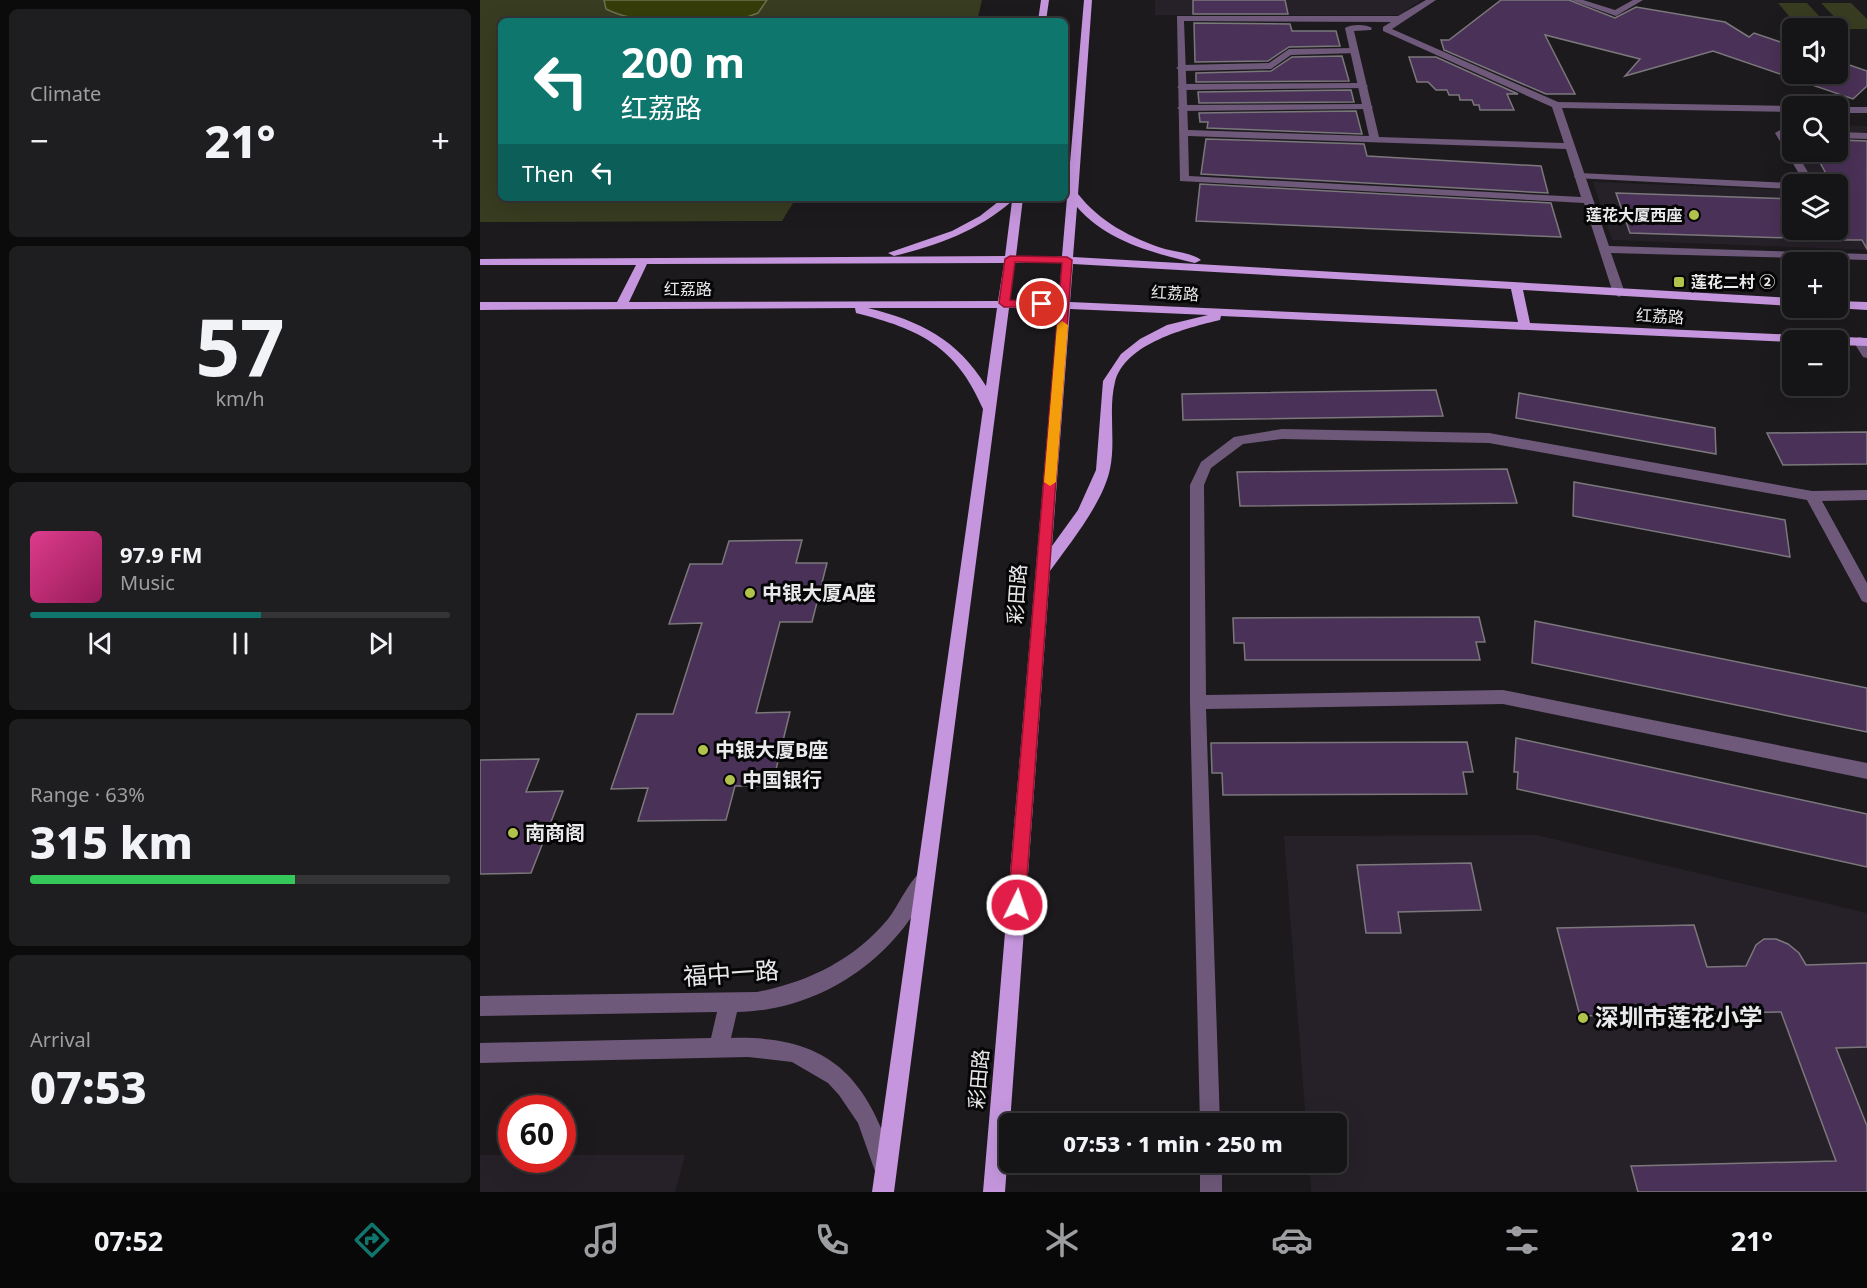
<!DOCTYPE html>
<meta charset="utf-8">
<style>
:root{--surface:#151416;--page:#1e1d1f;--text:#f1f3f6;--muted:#9d9ea1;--line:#343335;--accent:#0f766e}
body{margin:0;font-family:"Noto Sans","Noto Sans SC",sans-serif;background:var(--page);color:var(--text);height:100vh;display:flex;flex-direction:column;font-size:22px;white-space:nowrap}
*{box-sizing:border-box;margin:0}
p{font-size:20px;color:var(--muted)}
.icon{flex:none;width:33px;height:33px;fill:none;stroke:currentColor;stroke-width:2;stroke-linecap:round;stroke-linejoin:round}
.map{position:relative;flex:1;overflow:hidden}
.side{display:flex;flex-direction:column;gap:9px;padding:9px;background:#0c0b0c;width:480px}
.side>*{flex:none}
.top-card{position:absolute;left:18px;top:18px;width:570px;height:183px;border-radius:9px;box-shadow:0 6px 24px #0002,0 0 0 2px var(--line);background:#0f766e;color:#fff;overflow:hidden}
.controls{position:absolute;left:1302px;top:18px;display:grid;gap:12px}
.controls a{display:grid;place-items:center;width:66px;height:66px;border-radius:9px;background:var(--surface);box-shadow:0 6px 24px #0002,0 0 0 2px var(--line);font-size:30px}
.speed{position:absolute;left:18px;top:1095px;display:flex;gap:12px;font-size:30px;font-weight:700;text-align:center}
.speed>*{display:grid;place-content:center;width:78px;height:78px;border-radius:50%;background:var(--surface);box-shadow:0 6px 24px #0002,0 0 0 2px var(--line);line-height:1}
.speed .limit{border:9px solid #d22;background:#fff;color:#111}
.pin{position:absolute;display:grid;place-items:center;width:51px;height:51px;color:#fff;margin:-26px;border:3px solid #fff;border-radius:50%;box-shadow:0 2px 6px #0007}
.me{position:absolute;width:66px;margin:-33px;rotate:4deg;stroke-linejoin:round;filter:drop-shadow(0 0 4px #0008)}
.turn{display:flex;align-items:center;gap:21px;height:126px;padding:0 24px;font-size:27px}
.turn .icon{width:78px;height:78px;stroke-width:2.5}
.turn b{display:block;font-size:42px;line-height:51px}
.then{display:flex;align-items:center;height:57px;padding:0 24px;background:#0003;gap:12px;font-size:22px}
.big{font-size:45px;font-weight:800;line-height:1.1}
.side .tile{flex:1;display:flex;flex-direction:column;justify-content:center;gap:9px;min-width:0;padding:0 21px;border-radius:9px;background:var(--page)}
.side .dial{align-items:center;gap:0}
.dial b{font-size:78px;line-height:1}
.song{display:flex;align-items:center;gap:18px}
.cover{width:72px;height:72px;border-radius:9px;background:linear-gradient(135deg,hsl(330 70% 55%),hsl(330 70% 35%))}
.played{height:6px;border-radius:3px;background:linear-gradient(90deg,var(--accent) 55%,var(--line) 55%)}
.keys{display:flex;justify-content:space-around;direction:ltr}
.heat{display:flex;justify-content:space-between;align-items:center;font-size:33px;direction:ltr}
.charge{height:9px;border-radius:4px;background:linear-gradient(90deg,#34c759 63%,var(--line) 0)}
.trip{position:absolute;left:519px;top:1113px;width:348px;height:60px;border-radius:9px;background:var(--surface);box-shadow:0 6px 24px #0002,0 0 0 2px var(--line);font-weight:800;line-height:60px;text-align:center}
.tabs{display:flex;height:96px;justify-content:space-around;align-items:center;background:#080809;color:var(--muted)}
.tabs .icon{width:42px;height:42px}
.tabs .selected{color:var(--accent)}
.tabs b{font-size:27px;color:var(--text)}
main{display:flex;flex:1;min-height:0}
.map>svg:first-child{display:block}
.built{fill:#262128}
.green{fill:#383c20}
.water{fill:#363d0a;stroke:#6c704d;stroke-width:1.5}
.building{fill:#4a3157;stroke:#7b787c;stroke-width:1.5}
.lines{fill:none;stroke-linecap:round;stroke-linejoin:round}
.service{fill:#6f597a;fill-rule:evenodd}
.minor{fill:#6f597a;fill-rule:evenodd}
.tertiary{fill:#6f597a;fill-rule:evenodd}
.primary{fill:#c596dd;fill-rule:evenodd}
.route{fill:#e11d48;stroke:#92132f;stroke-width:1.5}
.slow{fill:#f59e0b}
.poi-dot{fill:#b2c34c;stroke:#060607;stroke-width:2}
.labels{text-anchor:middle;stroke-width:6;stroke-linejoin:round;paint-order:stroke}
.far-poi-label{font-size:16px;font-weight:bold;fill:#e9e8ea;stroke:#060607;text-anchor:end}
.far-street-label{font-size:16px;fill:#e9e8ea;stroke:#060607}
.poi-label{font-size:20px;font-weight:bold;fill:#e9e8ea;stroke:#060607;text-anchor:start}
.street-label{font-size:20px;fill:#e9e8ea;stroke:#060607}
.near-street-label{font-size:24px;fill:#e9e8ea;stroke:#060607}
.near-poi-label{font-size:24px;font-weight:bold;fill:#e9e8ea;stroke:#060607;text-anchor:start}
</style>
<main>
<section class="side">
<div class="tile"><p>Climate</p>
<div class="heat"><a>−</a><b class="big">21°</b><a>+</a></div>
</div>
<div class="tile dial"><b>57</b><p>km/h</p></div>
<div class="tile">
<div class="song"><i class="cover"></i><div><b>97.9 FM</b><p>Music</p></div></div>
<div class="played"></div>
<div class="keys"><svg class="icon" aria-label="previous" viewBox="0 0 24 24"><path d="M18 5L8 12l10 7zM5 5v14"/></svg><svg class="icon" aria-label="pause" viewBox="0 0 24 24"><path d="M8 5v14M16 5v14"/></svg><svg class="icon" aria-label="next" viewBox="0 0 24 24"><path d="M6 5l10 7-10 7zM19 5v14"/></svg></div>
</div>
<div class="tile"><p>Range · 63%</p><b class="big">315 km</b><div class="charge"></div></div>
<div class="tile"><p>Arrival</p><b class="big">07:53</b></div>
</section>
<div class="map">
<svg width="1387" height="1192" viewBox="0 0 1387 1192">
<rect width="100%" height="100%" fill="#1c1a1d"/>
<!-- built -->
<g class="built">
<polygon points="675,0 941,0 919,15 675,15"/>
<polygon points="1358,125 1387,126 1387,250 1132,240 1113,182 1312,190 1312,230 1358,230 1358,184 1335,184 1316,152 1358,152"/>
<polygon points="1056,835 1387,913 1387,1192 831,1192 829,1163 856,1162 856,1124 826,1123 804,836"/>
<polygon points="0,1155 31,1155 32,1160 82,1160 83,1155 205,1155 195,1192 0,1192"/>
</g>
<!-- green -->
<g class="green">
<polygon points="0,0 502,0 497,21 21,21 21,198 327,198 316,198 302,221 0,222"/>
<polygon points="1298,3 1327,3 1350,28 1319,28"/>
<polygon points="1341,3 1371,3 1387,19 1387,29 1366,29"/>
</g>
<!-- water -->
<path class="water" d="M 124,0 L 287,0 L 278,13 L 264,18 L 265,21 C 223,21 164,28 126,9 Z"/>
<!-- building -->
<g class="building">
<polygon points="713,0 805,0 808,14 713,14"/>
<polygon points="1021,0 1089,0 1135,18 1156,7 1245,22 1269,37 1274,33 1312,46 1312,74 1358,74 1358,61 1387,71 1387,86 1373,99 1233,51 1145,76 1160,59 1065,35 1095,94 1066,94 964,50 961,40 969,40"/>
<polygon points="714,23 810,24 812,31 856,31 860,46 809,47 788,61 715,62"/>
<polygon points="862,56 869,81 716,82 716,73 791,71 812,57"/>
<polygon points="929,57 956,57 1038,94 1027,94 1034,110 1000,110 999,105 994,105 992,100 980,100 979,95 969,95 967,90 956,90 948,82 937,82"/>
<polygon points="871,90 874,102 719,103 718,92"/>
<polygon points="876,111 882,134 727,128 728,122 720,122 719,113"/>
<polygon points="726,139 884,144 887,156 1061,166 1068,193 721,174"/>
<polygon points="1358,140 1387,141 1387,249 1382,240 1358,240 1358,201 1361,201 1358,184 1352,184 1334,152 1358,152"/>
<polygon points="720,184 1071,203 1081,237 716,221"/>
<polygon points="1136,193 1312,199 1312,238 1150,233"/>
<polygon points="956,390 963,416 703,420 702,394"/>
<polygon points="1039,393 1235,428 1236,454 1036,418"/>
<polygon points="1387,432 1387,464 1303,465 1287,433"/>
<polygon points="1027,469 1037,503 760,506 757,472"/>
<polygon points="1094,482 1305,520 1310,557 1093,516"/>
<polygon points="322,540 316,563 347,563 332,622 300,622 276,713 310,712 292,786 255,786 246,820 158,821 168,788 131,789 157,714 193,714 222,623 189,624 210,564 242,564 249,541"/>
<polygon points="999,617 1005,642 996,642 1000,660 765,660 764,643 754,643 753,618"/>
<polygon points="1055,621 1387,688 1387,732 1052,663"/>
<polygon points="1036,738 1387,814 1387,867 1037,789 1038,772 1034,772"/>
<polygon points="987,742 993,772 983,772 987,794 743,795 742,773 732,773 731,743"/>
<polygon points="59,759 46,792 83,791 51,873 0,874 0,760"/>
<polygon points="991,863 1001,910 918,912 921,933 886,933 877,865"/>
<polygon points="1214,925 1227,967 1266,966 1276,945 1284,939 1296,939 1308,944 1319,953 1326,965 1387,963 1387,1047 1356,1048 1387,1126 1387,1192 1158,1192 1151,1166 1356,1161 1301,1012 1100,1016 1077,928"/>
</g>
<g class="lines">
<!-- service -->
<g class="service">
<polygon points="874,48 877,49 877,53 811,55 791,69 701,71 696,68 701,65 789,63 809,49"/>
<polygon points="883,83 888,86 886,88 702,90 697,87 702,84"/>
<polygon points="888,104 893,107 891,109 702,111 697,108 702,105"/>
<polygon points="1312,130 1312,136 1307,136 1312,146 1312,152 1316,152 1335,184 1325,184 1295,133 1300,130"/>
<polygon points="1358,132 1387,133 1387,139 1358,138"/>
<polygon points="1099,173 1312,183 1316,184 1312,184 1312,189 1095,178 1094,176"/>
</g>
<!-- minor -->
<g class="minor">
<path d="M 946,0 L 956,0 L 912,29 L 1078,102 L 1313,106 L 1312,112 L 1082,108 L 1129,246 L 1387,254 L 1387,260 L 1131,253 L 1145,293 L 1139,297 L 1133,293 L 1104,203 L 700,181 L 697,16 L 918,16 ZM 704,21 L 911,22 L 903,27 L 903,31 L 1072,107 L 1084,143 L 899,137 L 874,31 L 891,30 L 892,28 C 886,24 871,24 865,28 L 889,136 L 708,130 ZM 708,136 L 1086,149 L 1101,197 L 709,176 Z"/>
<polygon points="1091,0 1103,0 1135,10 1153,0 1163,0 1136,16"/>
<rect x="1358" y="107" width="29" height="6"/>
<polygon points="1379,337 1383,338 1387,344 1387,358 1383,357 1373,341"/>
<polygon points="802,429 1009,433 1332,491 1387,490 1387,500 1342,501 1387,583 1387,603 1382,601 1327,500 1009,443 802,439 763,444 731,468 724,485 726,695 1023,690 1387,763 1387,779 1023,704 726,709 740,1124 720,1124 710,702 710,485 721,462 754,437"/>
<rect x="720" y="1162" width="22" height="30"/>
</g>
<!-- tertiary -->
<path class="tertiary" d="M 443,871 L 449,874 L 452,880 C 419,957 341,1011 257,1012 L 251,1038 C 349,1035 387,1076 415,1166 L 412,1174 L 404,1177 L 396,1174 L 378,1123 L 359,1095 L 348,1083 L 312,1062 L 268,1057 L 0,1063 L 0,1043 L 231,1038 L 237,1012 L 0,1016 L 0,996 L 277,992 C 328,982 374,960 408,919 C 418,907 431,876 443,871 Z"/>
<!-- primary -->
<g class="primary">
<polygon points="561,0 569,0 566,21 558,21"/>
<path d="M 604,0 L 612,0 L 598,194 C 620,222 651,238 685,249 C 696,252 712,253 721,260 L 715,263 C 673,253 626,241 597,207 L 593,257 L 1312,298 L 1312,306 L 1043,290 L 1050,323 L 1387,338 L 1387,346 L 1358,345 L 1358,340 L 1312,340 L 1312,342 L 741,316 L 740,320 C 707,328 645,343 635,382 C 628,410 636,441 630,469 C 623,503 590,543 570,571 L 525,1192 L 503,1192 L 578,308 L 529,308 L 414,1192 L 392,1192 L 503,409 C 476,346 439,329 376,313 L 375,308 L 0,310 L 0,302 L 137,302 L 156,265 L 0,265 L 0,259 L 525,256 L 532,201 C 498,231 458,245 414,256 L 408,253 L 472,231 L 500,216 L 523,198 L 543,198 L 536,256 L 582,256 ZM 572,262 L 582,263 L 578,301 L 530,301 L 535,263 ZM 524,263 L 518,301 L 149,302 L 167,264 ZM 593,264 L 1031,289 L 1038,322 L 590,302 ZM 388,308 L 517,308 L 506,386 C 477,339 440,321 388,308 ZM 590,309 L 728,315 L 687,325 L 660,339 L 641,354 L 623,381 L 616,470 L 598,510 L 572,546 Z"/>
<polygon points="1358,301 1387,302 1387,310 1354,308 1358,308"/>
</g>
</g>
<!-- route -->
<polygon class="route" points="530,256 587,257 592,260 545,905 543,911 537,913 531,911 528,905 582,263 535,262 530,300 562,301 567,304 562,307 524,307 519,303 525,259"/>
<!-- slow -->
<polygon class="slow" points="582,321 588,325 576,482 570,486 564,482 577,325"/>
<!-- markers -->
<g class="poi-dot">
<circle cx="1214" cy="215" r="6"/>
<rect x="1193" y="276" width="12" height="12" rx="3"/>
<circle cx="270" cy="593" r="6"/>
<circle cx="223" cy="750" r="6"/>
<circle cx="250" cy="780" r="6"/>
<circle cx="33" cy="833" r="6"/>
<circle cx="1103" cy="1018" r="6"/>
</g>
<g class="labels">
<!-- far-poi labels -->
<g class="far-poi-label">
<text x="1202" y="221">莲花大厦西座</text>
<text x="1211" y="288" text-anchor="start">莲花二村 ②</text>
</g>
<!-- far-street labels -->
<g class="far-street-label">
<text x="208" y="295">红荔路</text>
<text transform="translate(695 293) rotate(3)" y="6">红荔路</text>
<text transform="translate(1180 316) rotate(3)" y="6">红荔路</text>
</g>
<!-- poi labels -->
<g class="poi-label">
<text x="282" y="600">中银大厦A座</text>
<text x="235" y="757">中银大厦B座</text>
<text x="262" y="787">中国银行</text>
<text x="45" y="840">南商阁</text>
</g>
<!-- street labels -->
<g class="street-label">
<text transform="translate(537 594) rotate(-86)" y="7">彩田路</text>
<text transform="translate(499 1079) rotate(-85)" y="7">彩田路</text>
</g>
<!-- near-street labels -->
<g class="near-street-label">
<text transform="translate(251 974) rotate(-4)" y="8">福中一路</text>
</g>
<!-- near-poi labels -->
<g class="near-poi-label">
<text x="1115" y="1026">深圳市莲花小学</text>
</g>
</g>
</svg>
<div class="controls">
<a><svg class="icon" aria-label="sound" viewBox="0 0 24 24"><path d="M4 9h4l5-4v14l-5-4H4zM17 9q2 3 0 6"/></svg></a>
<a><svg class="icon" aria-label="search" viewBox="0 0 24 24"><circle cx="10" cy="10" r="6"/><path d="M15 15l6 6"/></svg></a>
<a><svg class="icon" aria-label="layers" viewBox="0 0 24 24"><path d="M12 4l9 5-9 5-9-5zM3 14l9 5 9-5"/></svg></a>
<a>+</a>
<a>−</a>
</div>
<div class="speed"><div class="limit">60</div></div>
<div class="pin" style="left:562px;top:304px;background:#d93025"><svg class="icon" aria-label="arrive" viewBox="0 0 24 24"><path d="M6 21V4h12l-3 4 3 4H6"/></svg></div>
<svg class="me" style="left:537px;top:905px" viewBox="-20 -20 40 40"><circle r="17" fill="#e11d48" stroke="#fff" stroke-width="3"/><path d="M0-11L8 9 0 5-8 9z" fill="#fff"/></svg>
<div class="trip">07:53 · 1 min · 250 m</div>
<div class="top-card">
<div class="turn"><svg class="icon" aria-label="left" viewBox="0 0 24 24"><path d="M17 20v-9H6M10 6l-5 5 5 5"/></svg><div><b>200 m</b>红荔路</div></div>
<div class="then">Then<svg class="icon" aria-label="left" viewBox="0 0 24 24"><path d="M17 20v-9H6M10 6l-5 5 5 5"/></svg></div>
</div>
</div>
</main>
<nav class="tabs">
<b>07:52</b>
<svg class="icon selected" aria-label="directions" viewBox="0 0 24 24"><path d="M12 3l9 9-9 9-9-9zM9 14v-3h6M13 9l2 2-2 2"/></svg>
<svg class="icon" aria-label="music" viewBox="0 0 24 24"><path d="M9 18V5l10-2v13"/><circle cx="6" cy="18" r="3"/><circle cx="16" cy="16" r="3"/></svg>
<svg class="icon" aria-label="phone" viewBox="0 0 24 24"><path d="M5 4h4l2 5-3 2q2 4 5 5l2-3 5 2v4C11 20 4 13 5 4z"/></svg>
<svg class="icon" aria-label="climate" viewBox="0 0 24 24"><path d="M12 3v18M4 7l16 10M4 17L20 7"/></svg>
<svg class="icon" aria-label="car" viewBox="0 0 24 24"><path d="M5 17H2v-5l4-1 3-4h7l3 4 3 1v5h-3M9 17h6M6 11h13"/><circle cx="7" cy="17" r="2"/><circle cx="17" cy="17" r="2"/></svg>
<svg class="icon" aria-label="filters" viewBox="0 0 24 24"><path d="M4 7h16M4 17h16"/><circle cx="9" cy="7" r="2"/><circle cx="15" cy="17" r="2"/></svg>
<b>21°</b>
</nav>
